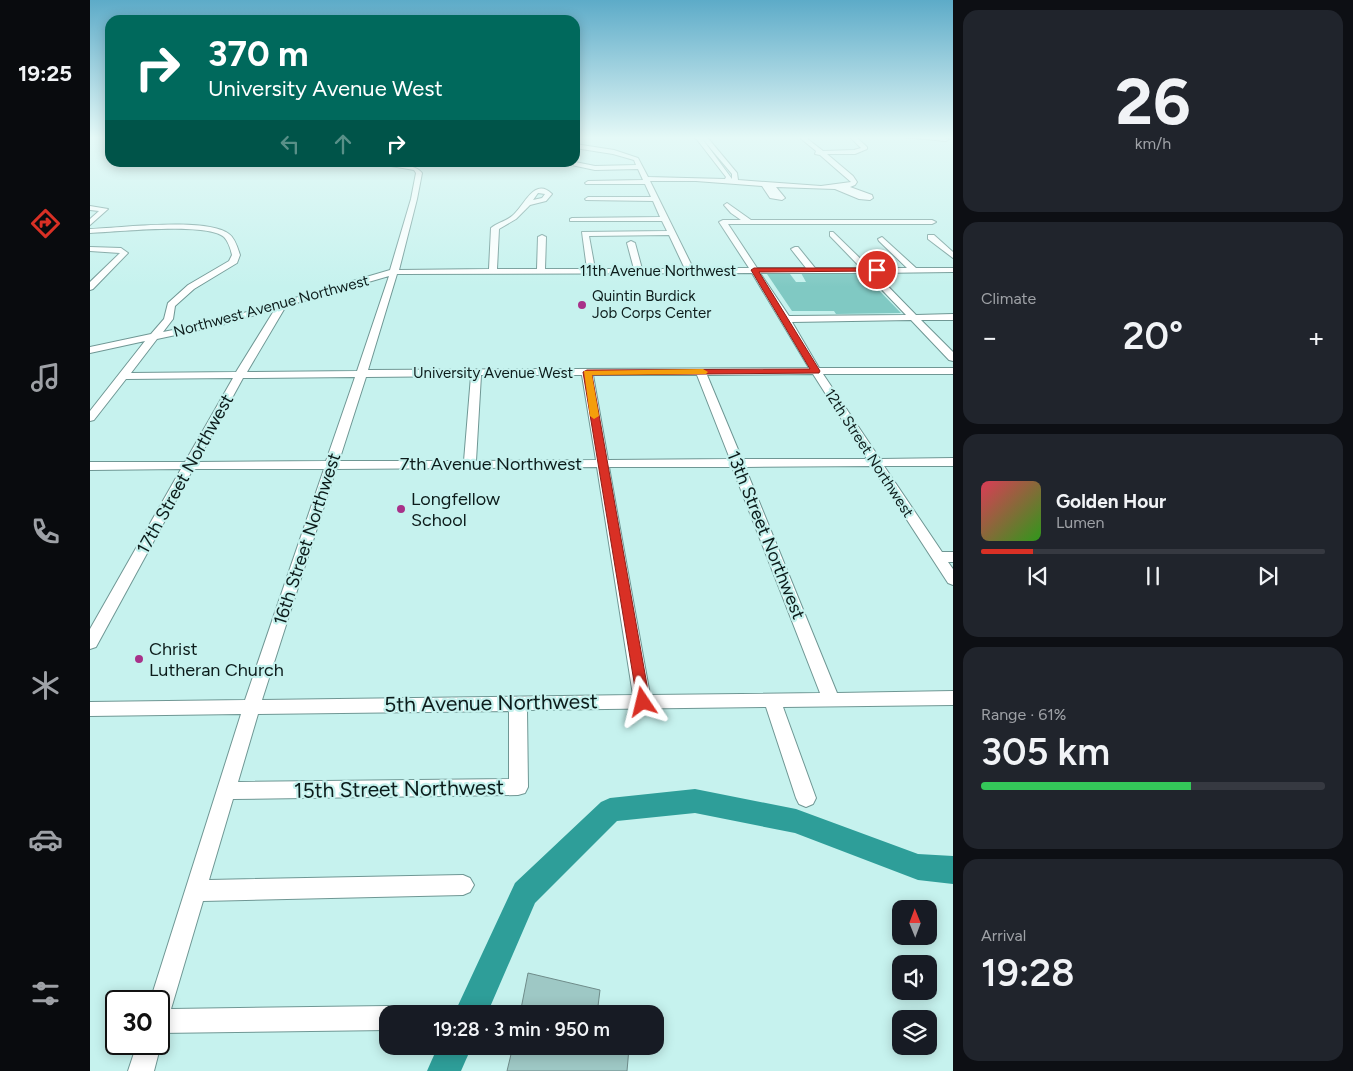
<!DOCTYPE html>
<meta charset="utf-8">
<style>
:root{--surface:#171b24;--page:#20242c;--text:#f1f3f6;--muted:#9ea1a6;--line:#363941;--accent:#d93025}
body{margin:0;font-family:Figtree,sans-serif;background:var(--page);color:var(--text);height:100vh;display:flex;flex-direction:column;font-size:19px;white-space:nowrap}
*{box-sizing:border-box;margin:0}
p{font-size:16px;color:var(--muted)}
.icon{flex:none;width:28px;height:28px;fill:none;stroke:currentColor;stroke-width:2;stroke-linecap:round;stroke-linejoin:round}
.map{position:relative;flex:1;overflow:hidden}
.panel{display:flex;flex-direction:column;gap:10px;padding:10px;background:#0d0f14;width:400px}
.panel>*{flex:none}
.hud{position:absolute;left:15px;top:15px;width:475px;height:152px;border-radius:15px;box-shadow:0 2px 12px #0003;background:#00695c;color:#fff;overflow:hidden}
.needle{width:32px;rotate:359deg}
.controls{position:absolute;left:802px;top:900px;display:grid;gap:10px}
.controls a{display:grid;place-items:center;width:45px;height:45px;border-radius:10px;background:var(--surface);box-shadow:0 2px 12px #0003;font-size:25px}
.speed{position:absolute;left:15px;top:990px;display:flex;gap:10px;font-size:25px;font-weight:700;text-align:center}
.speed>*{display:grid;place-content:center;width:65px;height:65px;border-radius:50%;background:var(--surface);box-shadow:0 2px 12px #0003;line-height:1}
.speed .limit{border:2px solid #111;border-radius:8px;background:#fff;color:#111}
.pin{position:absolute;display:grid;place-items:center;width:42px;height:42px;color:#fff;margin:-21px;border:2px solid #fff;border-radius:50%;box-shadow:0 1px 5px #0007}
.me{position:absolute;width:55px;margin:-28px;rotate:350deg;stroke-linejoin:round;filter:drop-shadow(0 0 4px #0008)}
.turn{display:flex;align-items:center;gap:18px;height:105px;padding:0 20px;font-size:22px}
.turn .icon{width:65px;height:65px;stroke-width:2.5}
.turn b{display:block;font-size:35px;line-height:42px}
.lanes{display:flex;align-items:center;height:48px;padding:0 20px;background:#0003;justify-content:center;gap:25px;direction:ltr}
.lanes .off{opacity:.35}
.big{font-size:38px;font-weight:600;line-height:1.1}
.panel .widget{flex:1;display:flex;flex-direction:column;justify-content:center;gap:8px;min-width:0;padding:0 18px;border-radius:15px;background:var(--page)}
.panel .dial{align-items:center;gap:0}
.dial b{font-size:65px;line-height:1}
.song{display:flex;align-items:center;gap:15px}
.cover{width:60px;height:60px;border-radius:8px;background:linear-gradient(135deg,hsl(350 70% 55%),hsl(110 70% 35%))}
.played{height:5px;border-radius:2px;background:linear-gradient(90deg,var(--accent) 15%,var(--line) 15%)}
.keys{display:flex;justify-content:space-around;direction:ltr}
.heat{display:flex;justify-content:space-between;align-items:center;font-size:28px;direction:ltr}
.charge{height:8px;border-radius:4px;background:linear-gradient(90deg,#34c759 61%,var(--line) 0)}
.trip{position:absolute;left:289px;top:1005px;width:285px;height:50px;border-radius:15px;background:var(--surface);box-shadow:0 2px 12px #0003;font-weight:600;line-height:50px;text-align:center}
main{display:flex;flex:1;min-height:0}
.tab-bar{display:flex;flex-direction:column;width:90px;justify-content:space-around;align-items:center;background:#090b0e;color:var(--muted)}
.tab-bar .icon{width:35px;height:35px}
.tab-bar .on{color:var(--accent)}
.tab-bar b{font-size:22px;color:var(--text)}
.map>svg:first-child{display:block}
.green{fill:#80c9c3}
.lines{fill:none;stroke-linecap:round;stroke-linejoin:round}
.river{fill:#2e9e99;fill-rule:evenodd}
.building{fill:#9ec8c5;stroke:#6f8c8a}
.minor-casing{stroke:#6f9794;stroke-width:2}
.minor{fill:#fff;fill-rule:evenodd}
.route{fill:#d93025;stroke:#8d1f18}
.slow{fill:#f59e0b}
.poi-dot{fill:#a83189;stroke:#c6f2ee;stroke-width:2}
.labels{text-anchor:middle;stroke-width:4.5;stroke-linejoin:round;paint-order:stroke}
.far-street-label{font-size:15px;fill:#0c1c1b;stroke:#c6f2ee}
.far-poi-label{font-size:15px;fill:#0c1c1b;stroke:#c6f2ee;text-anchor:start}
.street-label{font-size:18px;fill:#0c1c1b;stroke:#c6f2ee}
.poi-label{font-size:18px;fill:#0c1c1b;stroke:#c6f2ee;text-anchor:start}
.near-street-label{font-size:21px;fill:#0c1c1b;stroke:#c6f2ee}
</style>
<main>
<nav class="tab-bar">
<b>19:25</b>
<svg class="icon on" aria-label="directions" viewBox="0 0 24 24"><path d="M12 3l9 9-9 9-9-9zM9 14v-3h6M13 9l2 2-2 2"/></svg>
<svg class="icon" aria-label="music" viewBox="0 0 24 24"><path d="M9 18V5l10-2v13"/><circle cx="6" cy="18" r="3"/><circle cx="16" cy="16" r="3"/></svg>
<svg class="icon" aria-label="phone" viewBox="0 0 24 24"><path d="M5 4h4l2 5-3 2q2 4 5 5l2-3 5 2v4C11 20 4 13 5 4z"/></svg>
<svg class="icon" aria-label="climate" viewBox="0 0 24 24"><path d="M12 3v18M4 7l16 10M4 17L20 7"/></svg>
<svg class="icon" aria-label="car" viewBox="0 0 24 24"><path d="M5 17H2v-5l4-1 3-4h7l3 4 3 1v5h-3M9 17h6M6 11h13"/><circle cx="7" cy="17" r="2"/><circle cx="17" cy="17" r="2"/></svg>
<svg class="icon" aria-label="filters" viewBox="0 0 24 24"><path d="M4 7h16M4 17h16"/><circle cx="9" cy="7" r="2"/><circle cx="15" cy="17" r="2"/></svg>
</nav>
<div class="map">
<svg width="863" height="1071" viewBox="0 0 863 1071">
<rect width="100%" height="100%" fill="#c6f2ee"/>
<!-- green -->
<polygon class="green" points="711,273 772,273 811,313 746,314 744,311 702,311 677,274 700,274 706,282 716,282"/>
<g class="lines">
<!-- river -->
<g class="river">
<polygon points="605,789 706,809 828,854 863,856 863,884 828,880 705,833 605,813 527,821 445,903 397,1014 364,1014 425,883 511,802 520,798"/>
<polygon points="348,1046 382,1046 371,1071 337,1071"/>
</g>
</g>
<!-- building -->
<g class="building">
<polygon points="438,973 510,990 507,1014 430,1014"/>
<polygon points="423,1046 532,1046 539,1048 537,1071 417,1071"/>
</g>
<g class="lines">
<defs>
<g id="minor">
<path d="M 605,137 L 611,137 L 642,179 L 642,174 L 611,137 L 617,137 L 647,173 L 648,180 L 731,186 L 761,182 L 730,155 L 725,154 L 726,151 L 709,137 L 715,137 L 733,151 L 764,150 L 771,148 L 760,137 L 766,137 L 777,147 L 777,149 L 765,154 L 737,154 L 763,176 L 767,182 L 765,185 L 760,187 L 782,195 L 783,198 L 780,200 L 769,199 L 745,189 L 686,187 L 695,198 L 692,200 L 680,198 L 672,186 L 606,181 L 560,181 L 603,268 L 659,268 L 629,222 L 633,220 L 651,220 L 641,213 L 634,205 L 637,203 L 661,220 L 842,220 L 846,222 L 842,224 L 638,224 L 667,268 L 716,268 L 701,249 L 705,247 L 708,247 L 725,268 L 771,268 L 740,236 L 740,232 L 743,232 L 780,268 L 817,268 L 789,241 L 788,239 L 792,237 L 826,268 L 863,268 L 863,272 L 785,273 L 826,315 L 863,314 L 863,320 L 831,320 L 863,352 L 863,361 L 859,360 L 821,320 L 702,322 L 729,368 L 863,368 L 863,374 L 733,374 L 790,459 L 863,458 L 863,466 L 794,466 L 852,552 L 863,552 L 863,562 L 858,562 L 863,569 L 863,585 L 858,583 L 782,466 L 655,467 L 747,693 L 863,691 L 863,705 L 693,707 L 726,798 L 723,804 L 716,807 L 709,804 L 706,798 L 676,707 L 437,710 L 438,787 L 435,793 L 428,795 L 143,799 L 119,880 L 373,875 L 380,878 L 384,885 L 380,892 L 373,895 L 113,901 L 81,1009 L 298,1006 L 306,1010 L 308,1014 L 298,1014 L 298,1030 L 69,1033 L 69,1001 L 60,1001 L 151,714 L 0,716 L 0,702 L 155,700 L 234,469 L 103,469 L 6,647 L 0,649 L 0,629 L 91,469 L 0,470 L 0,462 L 95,462 L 143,378 L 36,379 L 4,420 L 0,421 L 0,411 L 55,341 L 0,353 L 0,347 L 61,334 L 74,319 L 78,303 L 98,285 L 139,261 L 142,255 C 141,250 138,241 134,237 C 116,222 26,232 0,233 L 0,229 C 31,228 116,217 139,234 C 145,238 148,249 150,255 L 147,263 L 104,289 L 85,306 L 83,319 L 73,332 L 123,322 L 300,270 L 321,199 L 326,173 L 324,170 L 278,162 C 292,162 324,162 332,173 L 327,199 L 309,270 L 399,269 L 401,228 C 407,223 416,221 422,216 C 434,207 444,176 462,194 L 456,201 L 440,205 L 426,219 L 409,229 L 407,269 L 447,269 L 448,237 L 452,235 L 456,237 L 455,269 L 497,269 L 492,232 L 577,231 L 572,221 L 480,221 L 480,219 L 482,218 L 570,217 L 563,201 L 496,200 L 495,199 L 498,197 L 561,197 L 555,184 L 496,184 L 495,183 L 498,181 L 553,180 L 548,169 L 505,170 L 472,163 L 485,162 L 505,166 L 546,165 L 544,160 L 523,154 L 485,148 L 485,144 L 524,150 L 548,158 L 558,177 L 635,179 L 636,177 ZM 448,193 L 455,194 L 452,198 L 443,200 ZM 579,235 L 595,269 L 552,269 L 545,243 L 541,241 L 537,243 L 544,269 L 505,269 L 499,236 ZM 662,273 L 719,368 L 278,370 L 307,274 ZM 670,273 L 776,273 L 816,315 L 699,316 ZM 299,276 L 267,371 L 157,372 L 196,306 ZM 185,309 L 146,372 L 41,373 L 67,339 L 128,326 ZM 723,374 L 777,459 L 652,459 L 617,375 ZM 391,375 L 492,375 L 506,460 L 386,461 ZM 503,375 L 607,375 L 640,459 L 518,460 ZM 381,376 L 374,461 L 249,461 L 276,377 ZM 265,377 L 236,461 L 107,462 L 153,378 ZM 507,467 L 543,695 L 172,700 L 246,469 ZM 519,467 L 642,467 L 730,693 L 560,695 ZM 419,711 L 419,779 L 148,782 L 168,714 Z"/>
<polygon points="814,137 850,137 859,139 856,141"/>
<polygon points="0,206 18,209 0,225 0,219 9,211 0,210"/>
<polygon points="838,235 844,235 863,252 863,258 838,239"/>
<polygon points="0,247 31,248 38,253 3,289 0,290 0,282 30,253 0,251"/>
<polygon points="69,1038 71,1044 64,1071 38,1071 47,1044 69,1044"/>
</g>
</defs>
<!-- minor casing -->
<use href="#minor" class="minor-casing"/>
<!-- minor -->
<use href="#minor" class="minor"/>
</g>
<!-- sky -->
<linearGradient id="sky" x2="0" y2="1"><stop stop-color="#5dabc8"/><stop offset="0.48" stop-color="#e5f9f7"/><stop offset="1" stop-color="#e5f9f7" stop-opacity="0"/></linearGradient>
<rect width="863" height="287" fill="url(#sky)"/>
<!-- route -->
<polygon class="route" points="787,268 790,270 789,271 669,272 730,371 729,373 502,375 560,702 558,706 553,707 548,706 493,372 497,370 720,369 661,270 664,268"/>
<!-- slow -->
<polygon class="slow" points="613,369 618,372 616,374 502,375 509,416 504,419 500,416 494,371"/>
<!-- markers -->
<g class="poi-dot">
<circle cx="492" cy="305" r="5"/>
<circle cx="311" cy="509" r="5"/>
<circle cx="49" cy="659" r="5"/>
</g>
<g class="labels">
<!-- far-street labels -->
<g class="far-street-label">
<text x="568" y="276">11th Avenue Northwest</text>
<text transform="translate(181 306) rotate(-15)" y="5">Northwest Avenue Northwest</text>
<text x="403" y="378">University Avenue West</text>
<text transform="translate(779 453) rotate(57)" y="5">12th Street Northwest</text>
</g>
<!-- far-poi labels -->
<g class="far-poi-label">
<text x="502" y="301">Quintin Burdick<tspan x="502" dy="17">Job Corps Center</tspan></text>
</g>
<!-- street labels -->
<g class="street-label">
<text x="401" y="470">7th Avenue Northwest</text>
<text transform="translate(95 474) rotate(-61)" y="6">17th Street Northwest</text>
<text transform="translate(676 535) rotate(68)" y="6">13th Street Northwest</text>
<text transform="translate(217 539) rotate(-72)" y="6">16th Street Northwest</text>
</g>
<!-- poi labels -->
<g class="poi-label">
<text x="321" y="505">Longfellow<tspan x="321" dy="21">School</tspan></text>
<text x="59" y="655">Christ<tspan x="59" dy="21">Lutheran Church</tspan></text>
</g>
<!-- near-street labels -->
<g class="near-street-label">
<text transform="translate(401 703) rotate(-1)" y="7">5th Avenue Northwest</text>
<text transform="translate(309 789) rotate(-1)" y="7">15th Street Northwest</text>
</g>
</g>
</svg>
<div class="controls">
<a><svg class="needle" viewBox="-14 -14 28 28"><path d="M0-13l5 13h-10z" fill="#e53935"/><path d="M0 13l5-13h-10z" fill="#9ea1a6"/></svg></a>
<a><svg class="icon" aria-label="sound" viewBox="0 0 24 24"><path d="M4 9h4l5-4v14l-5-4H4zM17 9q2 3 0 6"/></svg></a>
<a><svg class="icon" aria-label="layers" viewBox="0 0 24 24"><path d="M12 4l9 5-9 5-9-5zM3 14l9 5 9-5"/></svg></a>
</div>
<div class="speed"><div class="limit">30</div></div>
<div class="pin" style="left:787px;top:270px;background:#d93025"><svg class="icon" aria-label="arrive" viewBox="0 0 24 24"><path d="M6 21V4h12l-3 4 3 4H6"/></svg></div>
<svg class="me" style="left:553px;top:702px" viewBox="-20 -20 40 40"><path d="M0-17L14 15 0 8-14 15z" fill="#d93025" stroke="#fff" stroke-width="4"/></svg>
<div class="trip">19:28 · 3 min · 950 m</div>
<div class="hud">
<div class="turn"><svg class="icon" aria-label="right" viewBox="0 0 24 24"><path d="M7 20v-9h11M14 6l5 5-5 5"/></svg><div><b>370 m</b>University Avenue West</div></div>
<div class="lanes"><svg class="icon off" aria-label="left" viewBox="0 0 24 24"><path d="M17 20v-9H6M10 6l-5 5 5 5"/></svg><svg class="icon off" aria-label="ahead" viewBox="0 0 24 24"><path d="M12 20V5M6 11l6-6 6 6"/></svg><svg class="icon" aria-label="right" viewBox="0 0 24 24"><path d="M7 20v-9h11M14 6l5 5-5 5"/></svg></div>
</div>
</div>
<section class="panel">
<div class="widget dial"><b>26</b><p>km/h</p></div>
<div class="widget"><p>Climate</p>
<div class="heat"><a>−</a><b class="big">20°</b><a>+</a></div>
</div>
<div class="widget">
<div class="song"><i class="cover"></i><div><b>Golden Hour</b><p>Lumen</p></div></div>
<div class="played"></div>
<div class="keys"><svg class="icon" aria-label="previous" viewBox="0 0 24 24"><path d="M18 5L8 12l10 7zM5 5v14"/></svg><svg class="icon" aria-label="pause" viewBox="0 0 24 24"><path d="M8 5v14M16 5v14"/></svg><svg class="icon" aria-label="next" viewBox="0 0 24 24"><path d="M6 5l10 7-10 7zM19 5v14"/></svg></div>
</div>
<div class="widget"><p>Range · 61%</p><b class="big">305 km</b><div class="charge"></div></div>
<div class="widget"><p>Arrival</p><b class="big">19:28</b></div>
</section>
</main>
